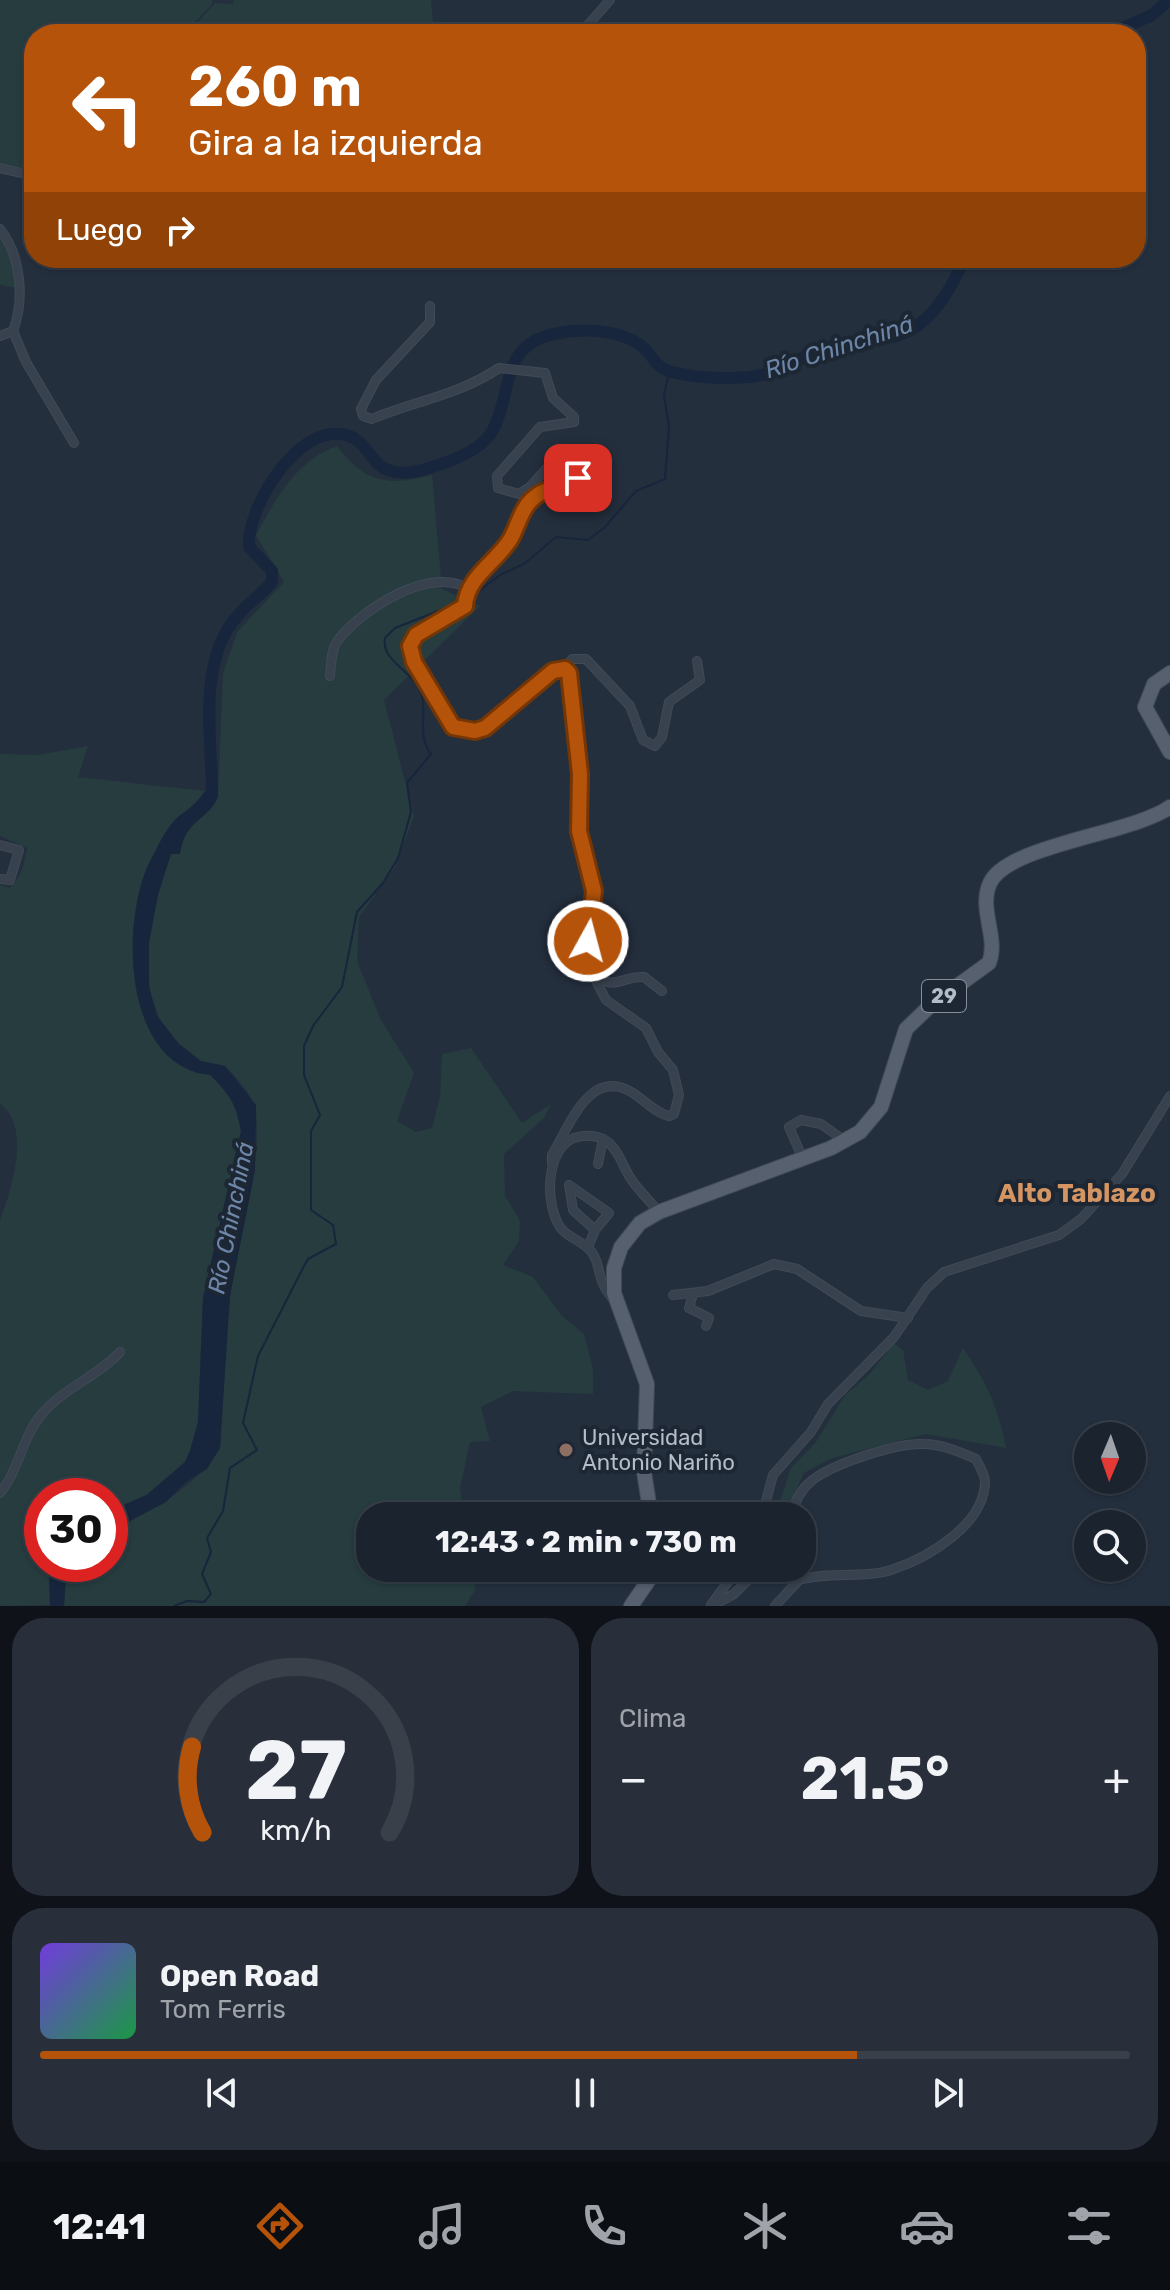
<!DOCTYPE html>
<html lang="es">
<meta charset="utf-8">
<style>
:root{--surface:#1b232e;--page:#282f3a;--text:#f1f3f6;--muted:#a0a4aa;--line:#39404a;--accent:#b45309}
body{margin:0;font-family:Rubik,sans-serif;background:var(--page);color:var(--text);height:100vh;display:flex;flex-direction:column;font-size:30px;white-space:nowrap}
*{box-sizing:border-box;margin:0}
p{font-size:26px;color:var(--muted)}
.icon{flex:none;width:44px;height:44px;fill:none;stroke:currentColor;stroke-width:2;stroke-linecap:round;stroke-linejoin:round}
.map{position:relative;height:1606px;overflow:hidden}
.panel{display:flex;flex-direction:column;gap:12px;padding:12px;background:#0f1319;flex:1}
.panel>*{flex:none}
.banner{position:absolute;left:24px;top:24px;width:1122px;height:244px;border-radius:32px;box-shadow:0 2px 6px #0004,0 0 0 2px var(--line);background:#b45309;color:#fff;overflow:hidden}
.needle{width:52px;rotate:182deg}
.fabs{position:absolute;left:1074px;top:1422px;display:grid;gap:16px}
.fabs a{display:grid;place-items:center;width:72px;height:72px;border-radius:50%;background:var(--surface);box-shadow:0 2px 6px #0004,0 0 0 2px var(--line);font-size:40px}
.speed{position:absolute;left:24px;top:1478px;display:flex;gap:16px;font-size:40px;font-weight:700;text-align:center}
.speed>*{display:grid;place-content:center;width:104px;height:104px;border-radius:50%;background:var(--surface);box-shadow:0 2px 6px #0004,0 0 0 2px var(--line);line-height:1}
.speed .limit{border:12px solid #d22;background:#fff;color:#111}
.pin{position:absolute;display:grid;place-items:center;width:68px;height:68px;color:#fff;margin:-34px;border-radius:16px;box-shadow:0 4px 12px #0006}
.me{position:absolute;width:88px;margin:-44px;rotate:7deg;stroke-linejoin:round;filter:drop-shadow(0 0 6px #0008)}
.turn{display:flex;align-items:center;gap:28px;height:168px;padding:0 32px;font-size:36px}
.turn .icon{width:104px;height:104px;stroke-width:2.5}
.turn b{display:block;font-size:56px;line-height:68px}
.then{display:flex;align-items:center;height:76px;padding:0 32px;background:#0003;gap:16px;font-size:30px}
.big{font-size:60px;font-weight:700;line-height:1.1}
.panel .tile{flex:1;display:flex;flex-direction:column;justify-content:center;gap:12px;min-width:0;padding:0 28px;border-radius:32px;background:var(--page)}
.panel .dial{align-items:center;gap:0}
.dial svg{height:208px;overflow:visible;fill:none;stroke:var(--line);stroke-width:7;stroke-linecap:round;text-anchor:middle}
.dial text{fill:var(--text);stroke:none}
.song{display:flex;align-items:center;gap:24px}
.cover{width:96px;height:96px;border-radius:12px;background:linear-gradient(135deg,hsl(260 70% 55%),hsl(140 70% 35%))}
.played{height:8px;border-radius:4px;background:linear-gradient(90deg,var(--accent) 75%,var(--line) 75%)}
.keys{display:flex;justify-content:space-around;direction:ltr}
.heat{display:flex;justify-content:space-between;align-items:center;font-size:44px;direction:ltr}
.panel .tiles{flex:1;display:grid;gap:12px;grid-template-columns:1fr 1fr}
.tile:last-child{grid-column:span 2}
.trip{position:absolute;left:356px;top:1502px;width:460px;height:80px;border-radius:32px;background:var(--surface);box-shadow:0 2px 6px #0004,0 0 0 2px var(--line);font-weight:700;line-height:80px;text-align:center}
.menu{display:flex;height:128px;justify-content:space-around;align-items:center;background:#0b0e12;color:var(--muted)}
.menu .icon{width:56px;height:56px}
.menu .current{color:var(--accent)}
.menu b{font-size:36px;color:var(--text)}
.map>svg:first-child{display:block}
.green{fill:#263c3f}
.water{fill:#17263c}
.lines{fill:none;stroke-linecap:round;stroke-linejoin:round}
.stream{stroke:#17263c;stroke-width:2}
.river{stroke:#17263c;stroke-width:12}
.minor-casing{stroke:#414a57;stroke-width:10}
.primary-casing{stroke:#414a57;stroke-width:16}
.minor{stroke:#38414e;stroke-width:8}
.primary{stroke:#56606e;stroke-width:14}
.route-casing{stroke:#753606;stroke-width:20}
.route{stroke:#b45309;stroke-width:14}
.education-dot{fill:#8d6e63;stroke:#1d2633;stroke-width:3}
.labels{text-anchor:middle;stroke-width:8;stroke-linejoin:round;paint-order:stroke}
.shield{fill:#1d2633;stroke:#878f9c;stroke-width:2}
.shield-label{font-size:20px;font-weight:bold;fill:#b4bcc9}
.poi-label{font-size:22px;fill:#b4bcc9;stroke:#1d2633;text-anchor:start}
.water-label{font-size:24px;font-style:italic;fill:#6d86a8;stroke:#1d2633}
.quarter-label{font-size:26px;font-weight:bold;fill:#d59563;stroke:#1d2633}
</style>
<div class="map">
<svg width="1170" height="1606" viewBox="0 0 1170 1606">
<rect width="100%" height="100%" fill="#242f3e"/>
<!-- green -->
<g class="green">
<polygon points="0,0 212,0 212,4 184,34 34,34 34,173 0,166"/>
<polygon points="234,0 431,0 434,31 187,34 215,3 233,4"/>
<polygon points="0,233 8,243 17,288 0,285"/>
<path d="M 337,446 C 366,484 388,486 432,475 L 442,589 L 480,606 L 384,700 L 414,816 L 395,867 L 359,917 L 357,961 L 381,1020 L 414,1073 L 397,1121 L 416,1132 L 432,1128 L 440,1097 L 442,1054 L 471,1048 L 522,1123 L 551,1104 L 544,1118 L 504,1154 L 505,1196 L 520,1221 L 519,1241 L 503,1265 L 533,1277 L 562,1316 L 584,1334 L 593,1369 L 593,1394 L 513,1391 L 481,1407 L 490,1441 L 470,1442 L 460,1488 L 464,1516 L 370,1516 L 370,1568 L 474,1568 L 475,1590 L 465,1606 L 64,1606 L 67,1564 L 110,1564 L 110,1531 C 151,1512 196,1487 220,1448 C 223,1398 224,1346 230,1296 C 238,1234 262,1173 256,1110 C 255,1100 233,1071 224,1066 C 217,1063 208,1064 201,1061 C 186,1054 175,1039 165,1027 C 132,985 152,878 182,836 C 192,822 213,812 218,796 L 223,673 L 238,631 L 284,582 L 256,535 C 276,498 296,461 337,446 Z"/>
<path d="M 88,746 L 78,777 L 205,791 C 192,810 175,821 161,840 L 140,1006 L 195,1073 L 210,1074 C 230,1095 236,1103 241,1131 L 203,1298 L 198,1422 L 190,1451 L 185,1462 L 146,1495 L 110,1511 L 110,1496 L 42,1496 L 42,1564 L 49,1564 L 50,1605 L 0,1606 L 0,1221 C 10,1192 33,1128 0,1104 L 0,885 L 9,888 C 22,878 24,864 27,848 L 0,836 L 0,754 L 38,755 Z"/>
<path d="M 894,1343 L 903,1350 L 908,1380 L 928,1390 L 948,1381 L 963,1348 C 986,1381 999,1409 1006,1448 L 926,1434 L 832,1458 L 804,1473 L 784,1516 L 775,1516 L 791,1468 L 816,1442 L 845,1395 L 869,1375 Z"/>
</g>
<!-- water -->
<g class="water">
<path d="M 205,791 L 218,796 C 210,820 185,818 180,854 L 171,854 L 158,895 L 149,943 L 149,988 L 158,1017 L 178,1043 L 201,1061 L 225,1066 L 256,1105 L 255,1170 L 230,1296 L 220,1448 L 207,1469 L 186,1482 L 166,1502 L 110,1531 L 110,1511 L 147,1495 L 185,1462 L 190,1451 L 198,1422 L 203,1298 L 241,1131 C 236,1103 230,1095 210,1075 C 122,1066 121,922 149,863 C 157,848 166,827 179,816 C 190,808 197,803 205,791 Z"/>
<polygon points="49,1564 67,1564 64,1606 50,1606"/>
</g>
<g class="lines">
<!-- stream -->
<g class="stream">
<polyline points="471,597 500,575 524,564 556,537 588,540 604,528 636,491 665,479 669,427 664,395 669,372"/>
<path d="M 174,1606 L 187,1601 L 204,1602 L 211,1594 L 202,1574 L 211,1552 L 207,1538 L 223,1511 L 230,1468 L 257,1450 L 243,1423 L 258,1356 L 303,1268 L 308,1259 L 336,1244 L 333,1225 L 311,1210 L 311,1131 L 320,1115 L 304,1075 L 304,1046 L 313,1026 L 342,987 L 357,912 L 383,883 L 398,858 L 411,812 L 407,783 L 431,754 C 415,733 430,710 419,688 C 410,670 381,660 385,638 L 395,628 L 461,602"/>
</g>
<!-- river -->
<g class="river">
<polyline points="1110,34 1152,15 1169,0"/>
<path d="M 203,805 L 212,794 C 212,741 199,674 229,627 C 239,610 259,597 272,582 L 272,571 L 249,547 C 247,508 295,429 340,434 C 379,437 363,490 432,467 C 452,461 483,449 493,430 C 514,389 499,343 559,333 C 586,328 626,330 646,350 C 655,359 656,368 672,372 C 701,379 745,381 774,372 C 791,366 806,354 823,348 C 851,338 892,345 917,326 C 940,309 953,284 965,258"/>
</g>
<defs>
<g id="minor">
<polyline points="580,34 610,0"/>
<polyline points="0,168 34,176"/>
<path d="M 0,229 C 21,256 25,299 13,331 L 0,336"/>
<path d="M 430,306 L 430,322 L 376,380 L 361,409 L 363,416 L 372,419 C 415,401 459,395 499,368 L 545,373 L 553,398 L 574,417 L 574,422 L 540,427 L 497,476 L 498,488 L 519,494 L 530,487 L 546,469 L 570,462 L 579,472 C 576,495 550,485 534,497 C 523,506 519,523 512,535 C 503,556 481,569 470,590"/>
<polyline points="13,331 26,362 74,443"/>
<polyline points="565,669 572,659 586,659 630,706 643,740 655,746 662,737 669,702 700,680 697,661"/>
<path d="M 330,676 C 331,665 331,649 338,640 C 361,610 432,563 470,590 L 465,606 L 416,635 L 410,654 L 453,727 L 475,731 L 485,728 L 553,671 L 565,669 L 569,673 L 580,774 L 579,831 L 594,891 L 588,941 L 592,973 L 606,1000 L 646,1028 L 658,1052 L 673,1070 L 679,1095 L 674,1114 L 669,1116 C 657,1114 644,1100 633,1093 C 590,1066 570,1125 552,1155 L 552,1163"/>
<polyline points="0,845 19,850 10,880 0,879"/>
<path d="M 593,973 C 613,993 624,975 644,977 L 662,991"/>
<polyline points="803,1159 789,1127 801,1120 821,1124 845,1141"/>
<polyline points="598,1164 603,1139"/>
<polyline points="569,1185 609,1213 595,1230 588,1247"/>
<polyline points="569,1185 573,1210 595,1230"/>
<polyline points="693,1294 689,1308 709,1318 706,1326"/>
<polyline points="673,1295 708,1291 774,1264 797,1269 861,1311 908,1318"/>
<path d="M 612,1298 C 596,1279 602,1269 593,1254 C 585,1241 568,1239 560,1227 C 545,1204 545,1150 574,1138 C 585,1134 599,1135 609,1143 C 620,1153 623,1167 631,1179 C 639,1191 650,1201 659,1212"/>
<path d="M 0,1493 C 19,1470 22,1438 41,1415 C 63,1388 97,1377 120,1352"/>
<polyline points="762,1516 773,1475 811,1432 828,1404 894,1337 927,1288 944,1272 1059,1235 1081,1219 1122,1174 1170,1096"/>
<polyline points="711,1605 738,1568"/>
<polyline points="712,1606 734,1594 760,1568"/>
<path d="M 775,1606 L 799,1580 C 829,1571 862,1579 891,1570 C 928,1558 984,1525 985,1482 C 985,1474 979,1466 976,1459 C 960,1452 942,1444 923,1444 C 896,1443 827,1465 808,1484 C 799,1492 794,1505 790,1516"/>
</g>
<g id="primary">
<polyline points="1170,673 1154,684 1145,707 1170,752"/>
<path d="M 651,1516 L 644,1472 L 647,1384 L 614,1293 L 614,1268 L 621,1247 L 640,1223 L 659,1212 L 831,1148 L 860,1132 L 881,1107 L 906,1029 L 931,1005 L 989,963 C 999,938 978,909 990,883 C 1007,845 1132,834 1170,807"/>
<polyline points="631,1606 657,1568"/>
</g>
</defs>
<!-- minor casing -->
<use href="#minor" class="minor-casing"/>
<!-- primary casing -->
<use href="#primary" class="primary-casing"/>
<!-- minor -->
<use href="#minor" class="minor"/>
<!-- primary -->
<use href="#primary" class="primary"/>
</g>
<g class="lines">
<defs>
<path id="route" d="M 578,478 L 570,487 C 557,489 545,488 535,497 C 521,507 518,527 510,540 C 495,563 467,577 465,606 L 416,635 L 410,646 L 414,662 L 453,727 L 475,731 L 485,728 L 553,671 L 565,669 L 569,673 L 580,774 L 579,831 L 594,891 L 588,941"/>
</defs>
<!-- route casing -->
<use href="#route" class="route-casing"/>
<!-- route -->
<use href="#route" class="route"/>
</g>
<!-- markers -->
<circle class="education-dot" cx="566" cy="1450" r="8"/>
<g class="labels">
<!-- shield labels -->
<rect class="shield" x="922" y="980" width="44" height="32" rx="6"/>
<g class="shield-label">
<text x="944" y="1003">29</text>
</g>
<!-- poi labels -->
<g class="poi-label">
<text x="582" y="1445">Universidad<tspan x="582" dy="25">Antonio Nariño</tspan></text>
</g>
<!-- water labels -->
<g class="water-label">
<text transform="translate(839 347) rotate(-18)" y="8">Río Chinchiná</text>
<text transform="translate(231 1218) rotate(-79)" y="8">Río Chinchiná</text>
</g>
<!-- quarter labels -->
<g class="quarter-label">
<text x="1077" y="1202">Alto Tablazo</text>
</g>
</g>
</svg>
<div class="fabs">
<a><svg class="needle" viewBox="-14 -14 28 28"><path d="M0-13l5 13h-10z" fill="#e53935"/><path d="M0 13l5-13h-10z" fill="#a0a4aa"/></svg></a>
<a><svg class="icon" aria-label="search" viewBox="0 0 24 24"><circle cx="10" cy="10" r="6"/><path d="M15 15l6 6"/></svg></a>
</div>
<div class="speed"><div class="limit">30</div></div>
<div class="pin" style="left:578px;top:478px;background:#d93025"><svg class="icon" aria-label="arrive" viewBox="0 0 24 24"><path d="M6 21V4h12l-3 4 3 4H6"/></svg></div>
<svg class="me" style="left:588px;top:941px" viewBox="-20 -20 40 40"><circle r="17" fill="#b45309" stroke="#fff" stroke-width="3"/><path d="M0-11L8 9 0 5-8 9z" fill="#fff"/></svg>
<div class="trip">12:43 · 2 min · 730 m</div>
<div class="banner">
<div class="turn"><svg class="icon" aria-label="left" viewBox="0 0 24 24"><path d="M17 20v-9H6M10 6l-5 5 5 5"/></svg><div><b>260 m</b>Gira a la izquierda</div></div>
<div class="then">Luego<svg class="icon" aria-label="right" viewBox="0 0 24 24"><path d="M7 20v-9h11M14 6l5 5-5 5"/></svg></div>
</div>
</div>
<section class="panel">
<div class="tiles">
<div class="tile dial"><svg viewBox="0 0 100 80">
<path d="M14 69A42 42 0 1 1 86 69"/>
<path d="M14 69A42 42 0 0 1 10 36" stroke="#b45309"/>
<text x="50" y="56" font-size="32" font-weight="700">27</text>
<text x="50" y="72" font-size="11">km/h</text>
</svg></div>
<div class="tile"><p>Clima</p>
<div class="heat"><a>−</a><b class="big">21.5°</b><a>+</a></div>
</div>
<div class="tile">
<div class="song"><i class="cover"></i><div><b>Open Road</b><p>Tom Ferris</p></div></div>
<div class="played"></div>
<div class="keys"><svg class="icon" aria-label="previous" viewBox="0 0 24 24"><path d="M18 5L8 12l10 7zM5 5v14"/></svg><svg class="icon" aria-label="pause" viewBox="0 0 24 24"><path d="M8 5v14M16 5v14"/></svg><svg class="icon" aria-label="next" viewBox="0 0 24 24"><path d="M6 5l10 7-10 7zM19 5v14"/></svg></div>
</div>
</div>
</section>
<nav class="menu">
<b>12:41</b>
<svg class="icon current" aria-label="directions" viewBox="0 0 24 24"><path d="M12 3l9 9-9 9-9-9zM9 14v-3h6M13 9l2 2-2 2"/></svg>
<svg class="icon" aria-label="music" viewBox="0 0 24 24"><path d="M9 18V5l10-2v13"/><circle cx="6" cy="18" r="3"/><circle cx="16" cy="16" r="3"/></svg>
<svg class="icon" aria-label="phone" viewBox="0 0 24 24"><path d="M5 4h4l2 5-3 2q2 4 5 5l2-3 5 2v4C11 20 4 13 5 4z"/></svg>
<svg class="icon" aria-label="climate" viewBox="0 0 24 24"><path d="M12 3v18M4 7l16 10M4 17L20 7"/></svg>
<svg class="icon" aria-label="car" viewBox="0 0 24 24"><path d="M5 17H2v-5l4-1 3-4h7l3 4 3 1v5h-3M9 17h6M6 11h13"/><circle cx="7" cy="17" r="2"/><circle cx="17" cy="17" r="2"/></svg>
<svg class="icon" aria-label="filters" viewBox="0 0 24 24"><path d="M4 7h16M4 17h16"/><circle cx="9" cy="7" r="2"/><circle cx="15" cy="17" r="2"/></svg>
</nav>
